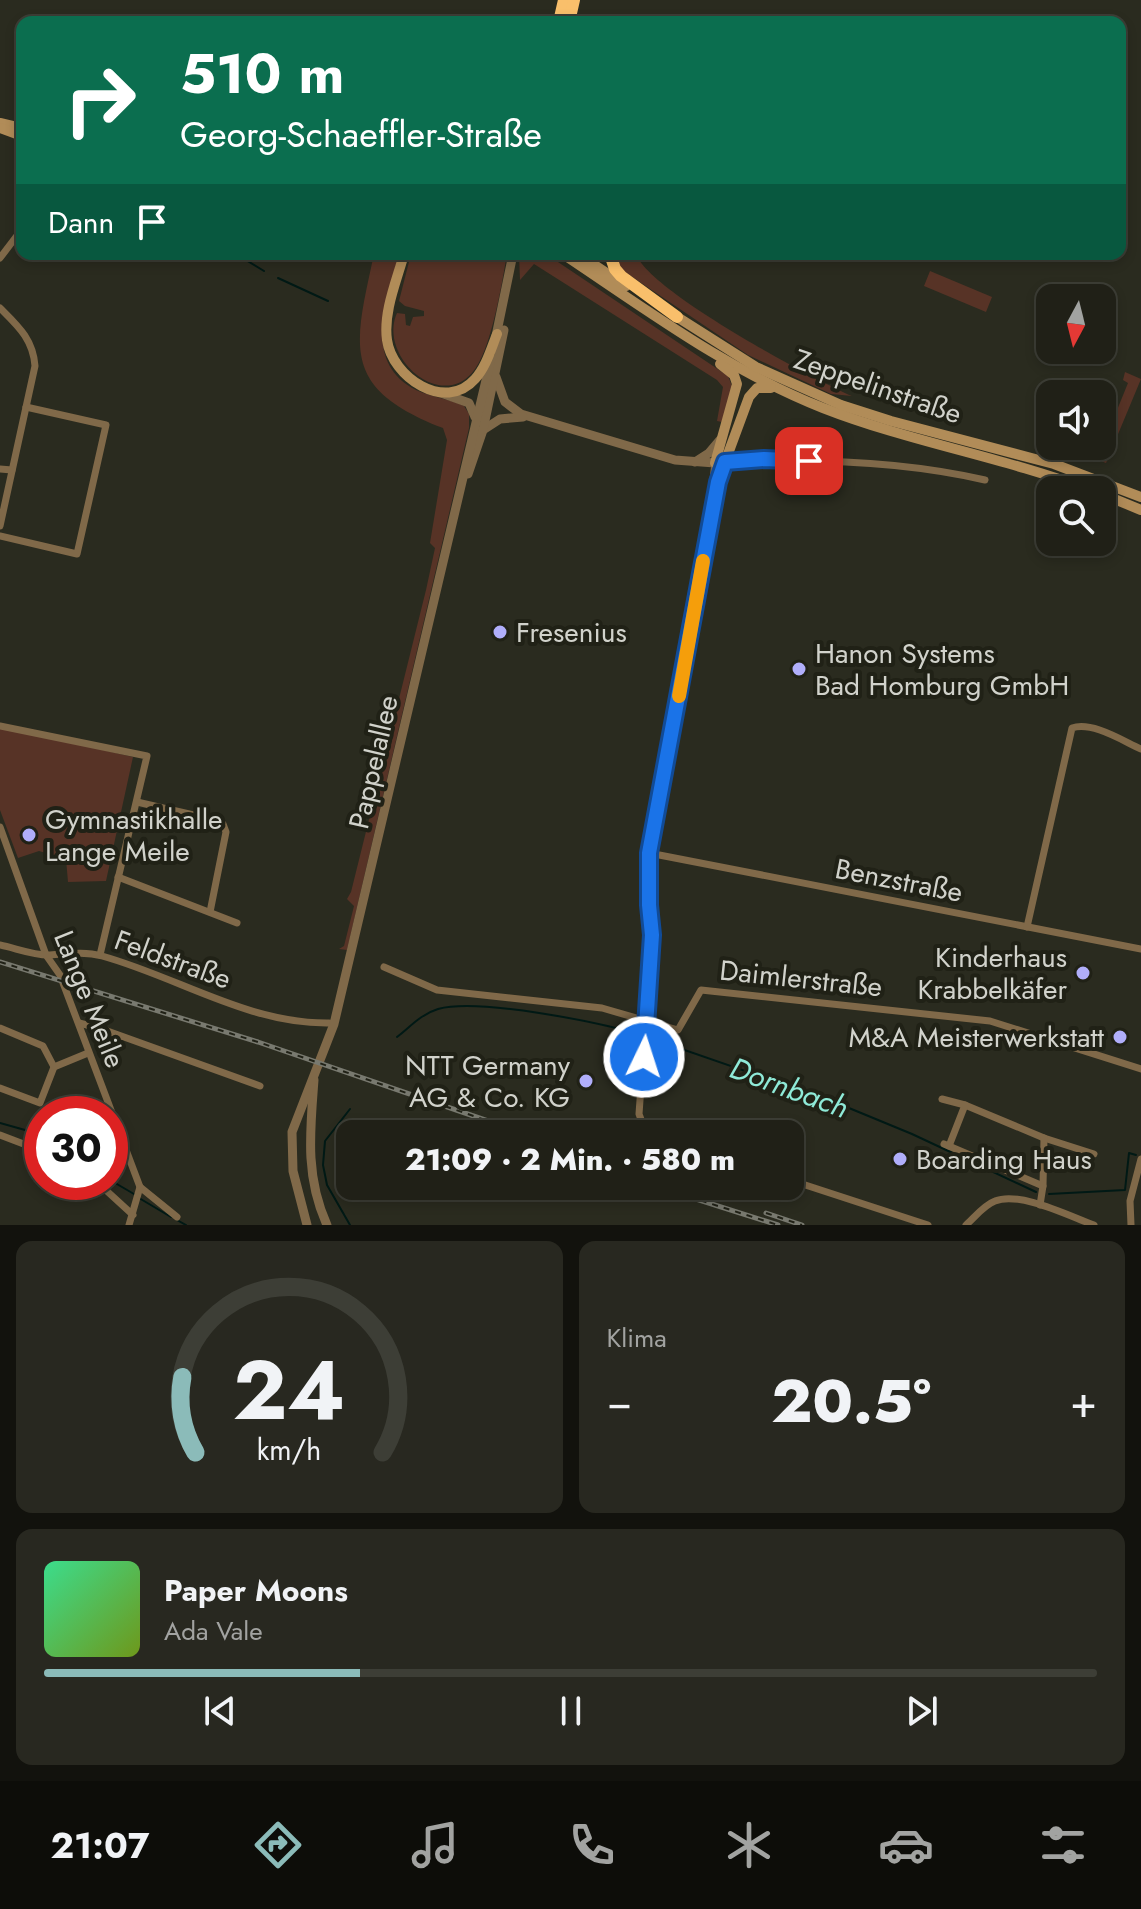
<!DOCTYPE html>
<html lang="de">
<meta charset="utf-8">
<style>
:root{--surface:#202017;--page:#282820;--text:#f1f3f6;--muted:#a2a3a1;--line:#3d3e36;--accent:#8bbbb9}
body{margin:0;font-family:Jost,sans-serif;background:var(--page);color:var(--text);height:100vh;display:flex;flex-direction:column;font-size:30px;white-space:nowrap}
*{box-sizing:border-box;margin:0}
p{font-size:26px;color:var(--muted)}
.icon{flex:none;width:44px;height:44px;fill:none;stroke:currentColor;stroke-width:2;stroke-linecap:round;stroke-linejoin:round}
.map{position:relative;height:1225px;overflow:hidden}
.panel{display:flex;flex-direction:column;gap:16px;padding:16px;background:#12120d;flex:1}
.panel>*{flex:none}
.guide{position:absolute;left:16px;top:16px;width:1110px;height:244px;border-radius:16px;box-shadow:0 4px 12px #0003,0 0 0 2px var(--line);background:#0b6e4f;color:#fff;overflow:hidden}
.needle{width:52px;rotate:187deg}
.tools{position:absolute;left:1036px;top:284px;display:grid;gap:16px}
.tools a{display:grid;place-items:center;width:80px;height:80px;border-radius:16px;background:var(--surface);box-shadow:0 4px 12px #0003,0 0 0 2px var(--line);font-size:40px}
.speed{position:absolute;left:24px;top:1096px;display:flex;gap:16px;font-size:40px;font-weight:700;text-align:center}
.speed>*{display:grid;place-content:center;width:104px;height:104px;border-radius:50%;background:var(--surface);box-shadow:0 4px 12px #0003,0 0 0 2px var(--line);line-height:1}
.speed .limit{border:12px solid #d22;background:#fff;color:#111}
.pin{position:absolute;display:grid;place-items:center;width:68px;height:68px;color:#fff;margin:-34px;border-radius:16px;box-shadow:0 4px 12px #0006}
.me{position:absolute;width:88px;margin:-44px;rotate:4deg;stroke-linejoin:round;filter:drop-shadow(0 0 6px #0008)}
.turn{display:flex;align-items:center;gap:28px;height:168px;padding:0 32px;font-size:36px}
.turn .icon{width:104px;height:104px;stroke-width:2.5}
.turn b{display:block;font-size:56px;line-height:68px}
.then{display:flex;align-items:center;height:76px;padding:0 32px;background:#0003;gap:16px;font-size:30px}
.big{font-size:60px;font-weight:800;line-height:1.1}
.panel .card{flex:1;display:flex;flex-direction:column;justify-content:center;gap:12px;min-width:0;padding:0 28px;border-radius:16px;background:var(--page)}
.panel .dial{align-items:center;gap:0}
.dial svg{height:208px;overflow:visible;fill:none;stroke:var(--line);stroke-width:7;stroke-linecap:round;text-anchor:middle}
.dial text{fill:var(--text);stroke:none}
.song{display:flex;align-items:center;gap:24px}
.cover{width:96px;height:96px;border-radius:12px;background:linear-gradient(135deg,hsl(150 70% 55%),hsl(80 70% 35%))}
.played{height:8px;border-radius:4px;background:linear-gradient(90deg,var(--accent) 30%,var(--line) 30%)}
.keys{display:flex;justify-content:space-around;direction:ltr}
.heat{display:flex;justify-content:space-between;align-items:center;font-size:44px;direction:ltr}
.panel .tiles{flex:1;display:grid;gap:16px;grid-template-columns:1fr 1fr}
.card:last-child{grid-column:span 2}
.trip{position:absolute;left:336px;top:1120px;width:468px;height:80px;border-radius:16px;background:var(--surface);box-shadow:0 4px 12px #0003,0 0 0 2px var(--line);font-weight:800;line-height:80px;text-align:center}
.dock{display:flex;height:128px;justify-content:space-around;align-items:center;background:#0d0d09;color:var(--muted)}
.dock .icon{width:56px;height:56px}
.dock .current{color:var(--accent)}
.dock b{font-size:36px;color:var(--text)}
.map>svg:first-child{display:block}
.green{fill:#573326}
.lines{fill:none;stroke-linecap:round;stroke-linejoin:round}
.stream{stroke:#001915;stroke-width:2}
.minor{stroke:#806949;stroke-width:7}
.tertiary{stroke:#806949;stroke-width:9}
.secondary{stroke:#b18c58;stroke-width:10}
.motorway{stroke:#f9bf6b;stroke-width:12}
.rail-casing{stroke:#78796f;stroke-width:5}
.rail{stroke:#202116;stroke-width:2;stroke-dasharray:6;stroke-linecap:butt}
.route-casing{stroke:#114b97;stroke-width:20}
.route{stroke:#1a73e8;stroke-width:14}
.slow{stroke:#f59e0b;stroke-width:14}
.poi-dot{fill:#b0aefa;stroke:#202116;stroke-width:3}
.labels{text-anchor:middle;stroke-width:8;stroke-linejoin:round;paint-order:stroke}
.street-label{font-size:28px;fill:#d1d2cb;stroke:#202116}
.poi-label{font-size:28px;fill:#d1d2cb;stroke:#202116;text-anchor:start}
.water-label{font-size:30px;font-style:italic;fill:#8fead8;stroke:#202116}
</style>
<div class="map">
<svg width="1141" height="1225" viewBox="0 0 1141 1225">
<rect width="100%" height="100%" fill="#2a2b1f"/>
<!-- green -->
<g class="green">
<path d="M 374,254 L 399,254 C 387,299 361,362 416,390 C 432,397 449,399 464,406 L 469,414 L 469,428 L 347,950 L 339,949 L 344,946 L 354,906 L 347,899 L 351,892 L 426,590 L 435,548 L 430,543 L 447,440 L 443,428 C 340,388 354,347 374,254 Z"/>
<path d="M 411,254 L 507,254 C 502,283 491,352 472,373 C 438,411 378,355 397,313 L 405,314 L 406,325 L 410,326 L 413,317 L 424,316 L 424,311 L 405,306 L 399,301 Z"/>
<polygon points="522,254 546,254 728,376 732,386 722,422 717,421 723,387 717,380 534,264 520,280 519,255"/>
<path d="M 614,254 L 636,254 C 649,291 811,378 852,396 L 831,394 L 748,355 L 622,270 Z"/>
<polygon points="930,271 992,297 986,312 924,286"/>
<polygon points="1125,372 1141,379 1106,463 1086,455 1089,446 1102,447 1128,383 1123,380"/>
<polygon points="0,726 133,757 106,881 68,882 66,859 39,851 18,858 0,810"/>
</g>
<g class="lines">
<!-- stream -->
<g class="stream">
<polyline points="236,254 264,271"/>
<polyline points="278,278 328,301"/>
<path d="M 397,1037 C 410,1027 421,1014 438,1009 C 479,998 599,1022 641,1035"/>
<polyline points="647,1037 832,1101 912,1134 1036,1192"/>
<polyline points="0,1123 25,1130 42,1140"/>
<polyline points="110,1180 134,1194"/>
<polyline points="1049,1194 1125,1190 1129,1153 1136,1155"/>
<polyline points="139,1198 171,1217"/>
<polyline points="177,1220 186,1225"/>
<polyline points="350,1225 327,1185 323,1165 325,1141 350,1109"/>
</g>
<!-- minor -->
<g class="minor">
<polyline points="0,258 22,229"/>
<path d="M 0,308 C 18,326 33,339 35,366 L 0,526"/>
<polyline points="0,469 12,470"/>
<path d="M 711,496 L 715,463 C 804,458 898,460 985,480"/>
<polyline points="0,536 77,554 106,425 26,407"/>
<polyline points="0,726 147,756 100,955"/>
<polyline points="137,802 211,819 223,824 226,832 210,912"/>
<polyline points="0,827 46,955 60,975 140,1187 129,1225"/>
<polyline points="649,853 1141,949"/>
<polyline points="118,877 237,923"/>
<path d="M 1027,927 L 1072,728 C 1092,721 1123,741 1141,749"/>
<path d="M 0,945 C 15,948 33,955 48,955 C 66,954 84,951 102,956 C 178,977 248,1024 329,1023"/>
<polyline points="384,967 437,990 602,1008 678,1030 701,990 990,1021 1141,1069"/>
<polyline points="79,1023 99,1028 260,1086"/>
<polyline points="0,1028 43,1046 54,1067"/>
<polyline points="0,1088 40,1103 54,1067 88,1053"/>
<polyline points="942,1099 965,1105 1044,1138 1094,1154"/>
<polyline points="652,1134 642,1122 639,1114 652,935 649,905 649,853 709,526 725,462"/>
<polyline points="0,1135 42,1151"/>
<polyline points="944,1144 1043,1186 1040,1205"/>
<polyline points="949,1146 965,1105"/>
<polyline points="790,1180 928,1225"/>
<polyline points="97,1182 133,1215"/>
<polyline points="1043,1186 1044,1138"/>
<polyline points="140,1187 177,1217"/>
<path d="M 966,1225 C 975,1217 984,1205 995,1201 C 1020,1191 1069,1216 1094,1225"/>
<polyline points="1131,1225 1130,1201 1141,1159"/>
</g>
<!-- tertiary -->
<g class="tertiary">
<polyline points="495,341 513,254"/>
<polyline points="496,377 505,402 521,414 675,460 715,463"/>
<polyline points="441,393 469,403 475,417"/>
<polyline points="483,430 500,419 523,417"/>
<polyline points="695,462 709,453 720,440"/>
<polyline points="468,474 483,430 504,330"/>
<path d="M 314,1080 C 310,1132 305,1177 327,1225"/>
<polyline points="307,1225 293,1171 292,1132 334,1024 491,359"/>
</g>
<!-- secondary -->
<g class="secondary">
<polyline points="1,123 22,128"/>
<polyline points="0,128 22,136"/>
<path d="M 404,254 C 397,280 383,312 387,340 C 392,377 445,413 475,379 C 486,367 491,349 497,334"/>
<path d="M 563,254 C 647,310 729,371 823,408 C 910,442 1003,457 1090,490"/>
<polyline points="578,254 626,286"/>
<polyline points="671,313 756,367 841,405 891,421 1054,464 1141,497"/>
<polyline points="725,462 749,397 757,388 771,388"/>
<polyline points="715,463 737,384 734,375 720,364"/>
<polyline points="1102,494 1141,510"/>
</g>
<!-- motorway -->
<g class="motorway">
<polyline points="559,22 564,0"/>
<polyline points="569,22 574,0"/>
<polyline points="610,254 615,269 621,276 677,317"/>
</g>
<defs>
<g id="rail">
<polyline points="0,962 258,1042 526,1134"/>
<polyline points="655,1186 778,1225"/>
<polyline points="766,1213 802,1225"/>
</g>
</defs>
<!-- rail casing -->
<use href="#rail" class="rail-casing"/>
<!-- rail -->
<use href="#rail" class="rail"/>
</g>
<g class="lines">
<defs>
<polyline id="route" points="644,1057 652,935 649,905 649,853 718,482 725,462 764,459 809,461"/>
</defs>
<!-- route casing -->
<use href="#route" class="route-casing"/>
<!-- route -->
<use href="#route" class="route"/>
<!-- slow -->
<polyline class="slow" points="679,696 703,561"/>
</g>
<!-- markers -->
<g class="poi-dot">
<circle cx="500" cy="632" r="8"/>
<circle cx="799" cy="669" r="8"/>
<circle cx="29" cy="835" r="8"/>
<circle cx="1083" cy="973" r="8"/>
<circle cx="1120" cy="1037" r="8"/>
<circle cx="586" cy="1081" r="8"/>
<circle cx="900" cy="1159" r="8"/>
</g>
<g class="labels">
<!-- street labels -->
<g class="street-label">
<text transform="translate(878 386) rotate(19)" y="10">Zeppelinstraße</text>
<text transform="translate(373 762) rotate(-77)" y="10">Pappelallee</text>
<text transform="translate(899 880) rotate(11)" y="10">Benzstraße</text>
<text transform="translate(173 959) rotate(20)" y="10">Feldstraße</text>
<text transform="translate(801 978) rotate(6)" y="10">Daimlerstraße</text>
<text transform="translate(90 999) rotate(68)" y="10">Lange Meile</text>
</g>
<!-- poi labels -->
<g class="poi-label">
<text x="516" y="642">Fresenius</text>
<text x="815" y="663">Hanon Systems<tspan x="815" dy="32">Bad Homburg GmbH</tspan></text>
<text x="45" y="829">Gymnastikhalle<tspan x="45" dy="32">Lange Meile</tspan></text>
<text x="1067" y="967" text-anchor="end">Kinderhaus<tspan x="1067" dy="32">Krabbelkäfer</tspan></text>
<text x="1104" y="1047" text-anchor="end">M&amp;A Meisterwerkstatt</text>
<text x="570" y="1075" text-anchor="end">NTT Germany<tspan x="570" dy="32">AG &amp; Co. KG</tspan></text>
<text x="916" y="1169">Boarding Haus</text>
</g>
<!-- water labels -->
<g class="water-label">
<text transform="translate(789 1088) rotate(20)" y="10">Dornbach</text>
</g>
</g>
</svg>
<div class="tools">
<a><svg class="needle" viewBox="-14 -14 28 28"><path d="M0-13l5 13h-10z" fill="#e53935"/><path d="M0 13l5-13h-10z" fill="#a2a3a1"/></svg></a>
<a><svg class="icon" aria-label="sound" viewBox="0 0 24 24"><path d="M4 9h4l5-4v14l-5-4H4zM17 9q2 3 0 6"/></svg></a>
<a><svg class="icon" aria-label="search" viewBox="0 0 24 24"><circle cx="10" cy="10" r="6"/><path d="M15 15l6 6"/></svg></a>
</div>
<div class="speed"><div class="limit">30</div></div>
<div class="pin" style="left:809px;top:461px;background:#d93025"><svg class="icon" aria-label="arrive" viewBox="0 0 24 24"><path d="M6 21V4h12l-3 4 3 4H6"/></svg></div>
<svg class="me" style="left:644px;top:1057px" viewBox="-20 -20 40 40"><circle r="17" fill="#1a73e8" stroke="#fff" stroke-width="3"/><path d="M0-11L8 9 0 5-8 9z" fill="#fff"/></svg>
<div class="trip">21:09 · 2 Min. · 580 m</div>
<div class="guide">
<div class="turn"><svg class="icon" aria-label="right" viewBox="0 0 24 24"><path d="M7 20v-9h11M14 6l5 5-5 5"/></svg><div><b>510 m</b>Georg-Schaeffler-Straße</div></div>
<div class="then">Dann<svg class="icon" aria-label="arrive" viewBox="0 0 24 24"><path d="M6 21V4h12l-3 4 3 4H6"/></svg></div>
</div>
</div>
<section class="panel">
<div class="tiles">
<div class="card dial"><svg viewBox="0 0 100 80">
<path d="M14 69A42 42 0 1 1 86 69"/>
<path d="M14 69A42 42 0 0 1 9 40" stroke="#8bbbb9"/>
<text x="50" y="56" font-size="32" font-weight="700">24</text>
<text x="50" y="72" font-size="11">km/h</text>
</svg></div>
<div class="card"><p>Klima</p>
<div class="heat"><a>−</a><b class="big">20.5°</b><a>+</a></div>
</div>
<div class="card">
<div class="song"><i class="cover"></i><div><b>Paper Moons</b><p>Ada Vale</p></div></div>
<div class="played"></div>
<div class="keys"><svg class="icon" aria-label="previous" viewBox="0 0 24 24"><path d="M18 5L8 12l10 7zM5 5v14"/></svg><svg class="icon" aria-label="pause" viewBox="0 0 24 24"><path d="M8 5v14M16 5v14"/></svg><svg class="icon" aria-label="next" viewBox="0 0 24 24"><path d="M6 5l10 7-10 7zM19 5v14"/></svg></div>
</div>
</div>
</section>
<nav class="dock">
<b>21:07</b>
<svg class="icon current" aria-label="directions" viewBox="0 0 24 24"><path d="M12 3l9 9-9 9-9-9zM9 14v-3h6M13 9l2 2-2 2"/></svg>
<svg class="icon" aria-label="music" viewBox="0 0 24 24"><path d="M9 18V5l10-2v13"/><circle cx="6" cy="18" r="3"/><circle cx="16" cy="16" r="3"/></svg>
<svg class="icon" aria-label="phone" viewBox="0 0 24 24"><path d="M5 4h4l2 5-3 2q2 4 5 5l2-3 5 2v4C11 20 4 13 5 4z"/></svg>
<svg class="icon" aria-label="climate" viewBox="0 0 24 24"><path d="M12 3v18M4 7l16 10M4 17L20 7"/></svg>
<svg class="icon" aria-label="car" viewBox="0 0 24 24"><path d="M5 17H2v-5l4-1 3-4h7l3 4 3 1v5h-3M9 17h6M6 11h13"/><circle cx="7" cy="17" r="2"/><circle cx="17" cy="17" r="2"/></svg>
<svg class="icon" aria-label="filters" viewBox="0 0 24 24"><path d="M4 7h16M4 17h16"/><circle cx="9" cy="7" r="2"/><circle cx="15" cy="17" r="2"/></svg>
</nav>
